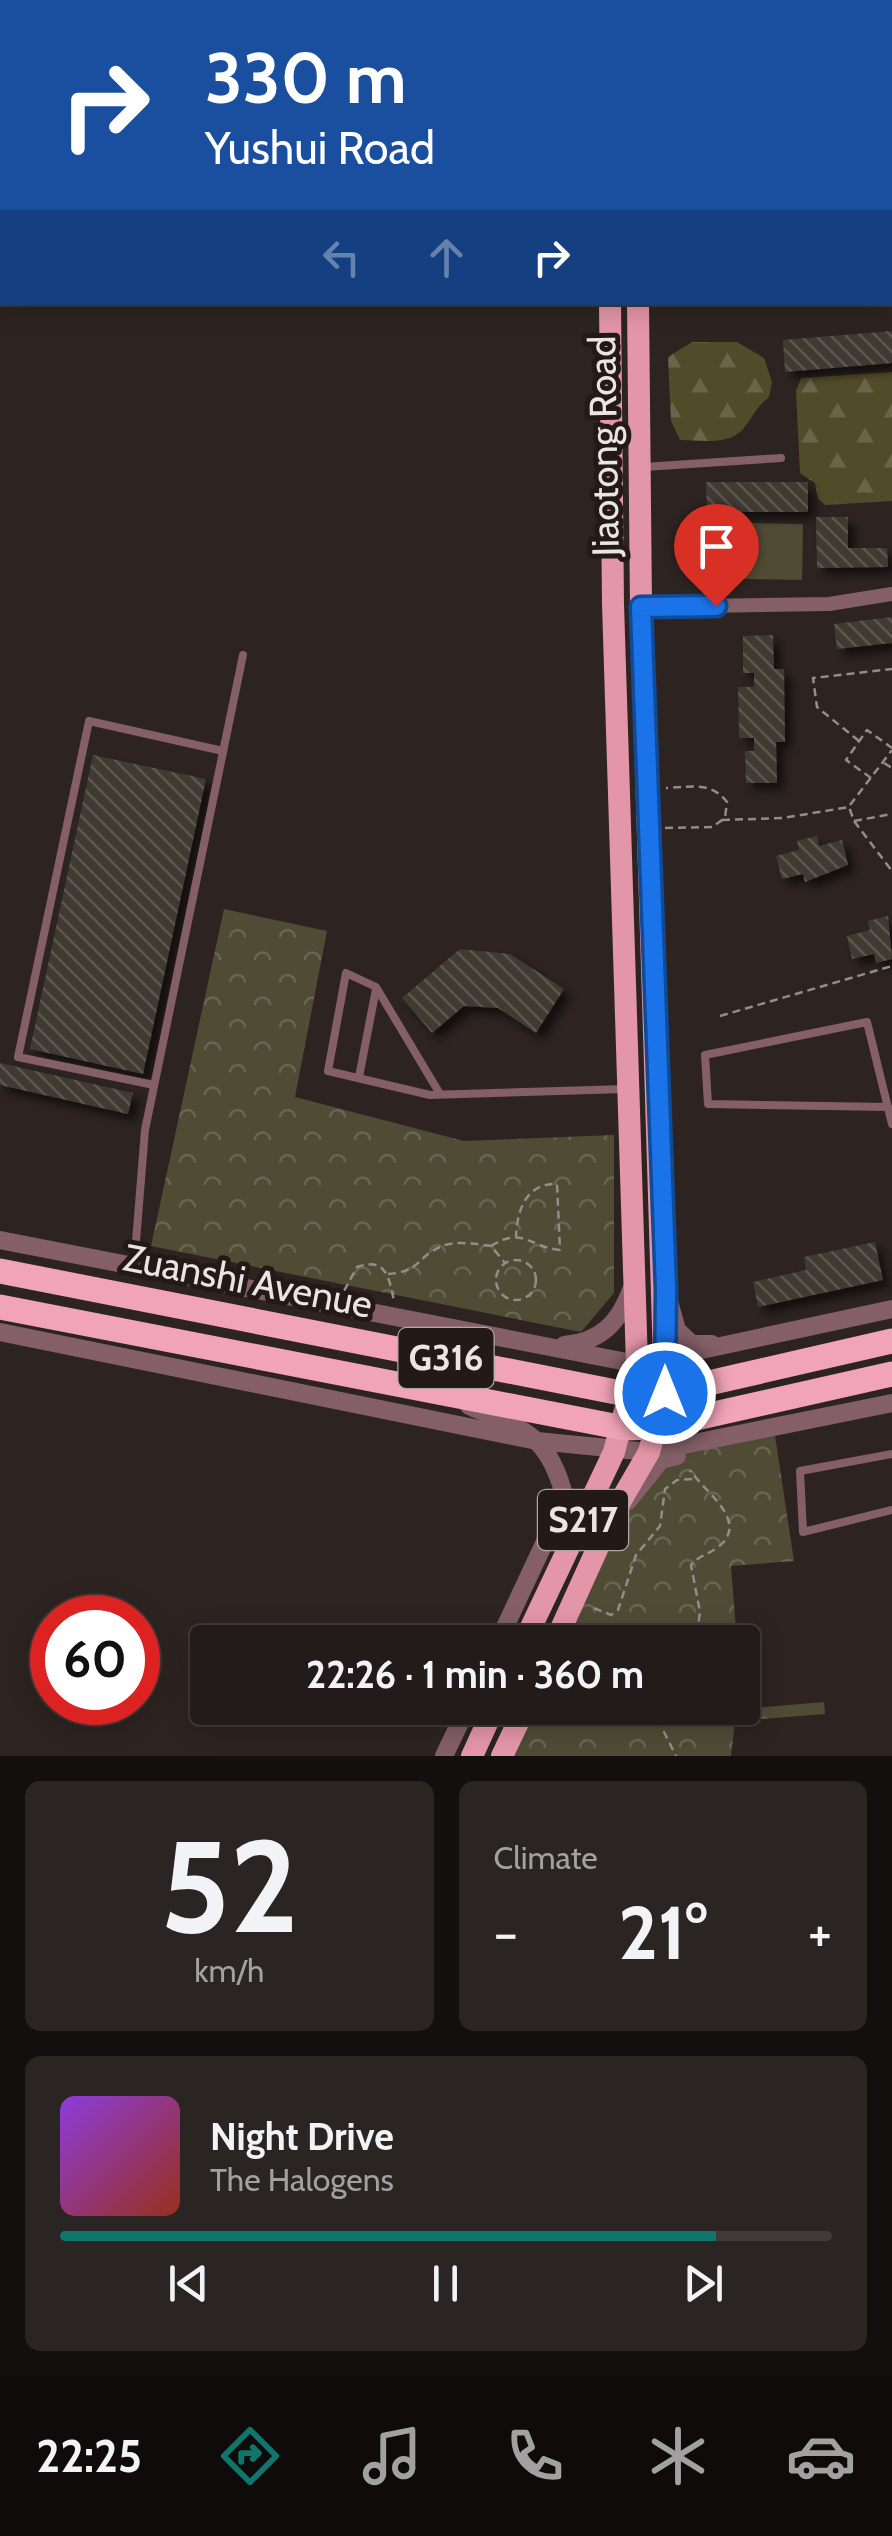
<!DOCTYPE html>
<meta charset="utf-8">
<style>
:root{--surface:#221b19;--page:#2a2422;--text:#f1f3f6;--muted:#a2a1a2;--line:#3f3938;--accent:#0f766e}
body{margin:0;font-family:Cabin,sans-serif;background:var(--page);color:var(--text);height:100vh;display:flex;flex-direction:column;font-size:38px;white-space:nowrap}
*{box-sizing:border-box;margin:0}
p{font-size:32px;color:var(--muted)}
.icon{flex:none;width:55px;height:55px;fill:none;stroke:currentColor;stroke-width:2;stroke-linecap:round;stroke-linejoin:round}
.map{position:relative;height:1756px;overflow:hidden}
.side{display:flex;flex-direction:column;gap:25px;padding:25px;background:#130f0e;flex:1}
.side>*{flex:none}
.guide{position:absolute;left:0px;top:0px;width:892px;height:305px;box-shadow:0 5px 25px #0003,0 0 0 2px var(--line);background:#1a4fa0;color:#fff;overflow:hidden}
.speed{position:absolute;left:30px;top:1595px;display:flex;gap:20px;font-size:50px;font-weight:700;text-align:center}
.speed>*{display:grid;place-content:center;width:130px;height:130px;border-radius:50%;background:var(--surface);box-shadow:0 5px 25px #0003,0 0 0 2px var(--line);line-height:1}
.speed .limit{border:15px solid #d22;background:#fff;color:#111}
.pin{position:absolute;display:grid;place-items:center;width:85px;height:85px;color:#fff;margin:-102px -42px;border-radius:50% 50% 50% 0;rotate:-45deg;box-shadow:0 0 10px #0007}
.pin .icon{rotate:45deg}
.me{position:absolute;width:110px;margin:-55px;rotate:0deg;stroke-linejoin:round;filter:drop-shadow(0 0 8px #0008)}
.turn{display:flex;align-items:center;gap:35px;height:210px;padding:0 40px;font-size:45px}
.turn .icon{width:130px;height:130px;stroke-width:2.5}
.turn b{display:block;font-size:70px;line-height:85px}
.lanes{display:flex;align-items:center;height:95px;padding:0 40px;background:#0003;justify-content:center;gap:50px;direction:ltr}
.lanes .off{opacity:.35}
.big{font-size:75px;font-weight:700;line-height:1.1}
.side .card{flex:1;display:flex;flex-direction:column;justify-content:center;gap:15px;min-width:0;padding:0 35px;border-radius:15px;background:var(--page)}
.side .dial{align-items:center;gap:0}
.dial b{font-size:130px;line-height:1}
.song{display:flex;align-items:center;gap:30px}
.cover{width:120px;height:120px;border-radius:15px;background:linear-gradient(135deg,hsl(270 70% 55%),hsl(10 70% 35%))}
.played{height:10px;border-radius:5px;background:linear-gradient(90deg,var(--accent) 85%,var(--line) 85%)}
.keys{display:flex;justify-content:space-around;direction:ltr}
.heat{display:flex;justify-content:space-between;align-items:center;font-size:55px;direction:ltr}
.side .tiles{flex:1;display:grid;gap:25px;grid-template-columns:1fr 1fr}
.card:last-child{grid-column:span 2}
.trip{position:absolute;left:190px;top:1625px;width:570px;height:100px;border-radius:10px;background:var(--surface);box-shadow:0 5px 25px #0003,0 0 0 2px var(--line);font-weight:700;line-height:100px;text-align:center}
.menu{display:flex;height:160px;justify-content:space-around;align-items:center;background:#0e0b0a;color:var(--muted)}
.menu .icon{width:70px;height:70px}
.menu .selected{color:var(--accent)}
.menu b{font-size:45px;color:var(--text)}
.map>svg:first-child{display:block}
.grass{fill:#4f4b35}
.forest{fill:url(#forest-firs)}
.park{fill:url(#park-crowns)}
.building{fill:url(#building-back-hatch);filter:url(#shadow)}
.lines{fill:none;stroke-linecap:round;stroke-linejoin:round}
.path{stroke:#948c8a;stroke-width:2.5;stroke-dasharray:8 5;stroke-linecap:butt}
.service{stroke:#845f67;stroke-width:8}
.minor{stroke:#845f67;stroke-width:14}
.tertiary{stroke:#845f67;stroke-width:18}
.secondary{stroke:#ba7e8c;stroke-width:20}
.primary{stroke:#e396a8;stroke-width:22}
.trunk{stroke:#f0a4b6;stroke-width:25}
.route-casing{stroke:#114b97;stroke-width:25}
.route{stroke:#1a73e8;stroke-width:18}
.labels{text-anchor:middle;stroke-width:10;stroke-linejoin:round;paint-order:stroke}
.shield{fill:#231a18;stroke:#afa7a5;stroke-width:2.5}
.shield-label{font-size:35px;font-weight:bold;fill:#ebe4e2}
.street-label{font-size:38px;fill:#ebe4e2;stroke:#231a18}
</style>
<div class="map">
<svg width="892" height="1756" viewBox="0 0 892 1756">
<defs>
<pattern id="forest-firs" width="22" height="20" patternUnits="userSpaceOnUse" patternTransform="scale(2.5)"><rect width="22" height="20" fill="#514b29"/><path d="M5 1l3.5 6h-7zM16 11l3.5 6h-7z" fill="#6a6548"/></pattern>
<pattern id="park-crowns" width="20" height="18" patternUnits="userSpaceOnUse" patternTransform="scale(2.5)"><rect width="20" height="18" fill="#4f4b35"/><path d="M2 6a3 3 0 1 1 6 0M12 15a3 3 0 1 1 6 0" fill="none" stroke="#686552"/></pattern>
<pattern id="building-back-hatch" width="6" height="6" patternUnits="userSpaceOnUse" patternTransform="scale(2.5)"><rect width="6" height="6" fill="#413a33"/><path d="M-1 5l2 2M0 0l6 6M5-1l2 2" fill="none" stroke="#5d5650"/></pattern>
<filter id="shadow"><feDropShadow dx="7" dy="7" stdDeviation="5" flood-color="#0009"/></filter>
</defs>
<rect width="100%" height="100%" fill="#2d2421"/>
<!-- grass -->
<polygon class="grass" points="689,522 803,524 802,580 689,578"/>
<!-- forest -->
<g class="forest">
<path d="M 692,342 L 737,342 L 764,358 L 772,382 L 769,397 C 756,407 753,417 743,429 C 728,446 701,440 680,440 L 671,421 L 668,357 Z"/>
<polygon points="892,372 892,501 825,505 818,499 815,483 800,473 796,391 801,378"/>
</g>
<!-- park -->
<g class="park">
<polygon points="224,909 327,931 295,1097 464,1141 614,1135 614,1293 581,1332 151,1246"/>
<polygon points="774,1429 794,1561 731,1566 737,1642 555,1642 586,1573 661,1460"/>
<polygon points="824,1702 825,1714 735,1721 731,1756 502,1756 525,1708 742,1709"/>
</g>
<!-- building -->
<g class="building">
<polygon points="892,331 892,363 785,372 783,340"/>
<polygon points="706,482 808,482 808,512 725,512 725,521 707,521"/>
<polygon points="816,517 848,517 848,548 887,548 888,567 817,568"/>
<polygon points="892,617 892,643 837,649 834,624"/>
<polygon points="773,635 774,669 784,669 785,742 776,742 777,783 746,783 745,751 754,751 754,738 739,738 738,687 754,687 754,673 743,673 743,636"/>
<polygon points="93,755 206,779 143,1074 30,1049"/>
<polygon points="817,836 819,846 842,840 848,865 805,882 803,874 782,879 776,856 799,850 797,841"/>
<polygon points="888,916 892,959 876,963 874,954 852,959 847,936 870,930 868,921"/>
<polygon points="460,949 510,954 564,989 536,1033 498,1008 464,1006 432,1033 402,998"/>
<polygon points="0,1063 133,1093 128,1114 0,1085"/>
<polygon points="875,1242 883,1280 758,1307 753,1282 806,1270 804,1257"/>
</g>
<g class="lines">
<!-- path -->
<g class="path">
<polyline points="859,741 817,707 813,678 892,669"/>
<polyline points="884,763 892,768"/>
<polyline points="871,778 846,760 867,730 892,748"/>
<polyline points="850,805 892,750"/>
<polyline points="722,820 783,818 849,807 854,821 892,871"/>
<polyline points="854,821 892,814"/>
<path d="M 665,828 L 712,827 L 725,818 L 727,802 C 711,781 691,787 666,788"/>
<polyline points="720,1016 892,966"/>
<path d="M 491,1246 C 523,1226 529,1247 560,1250 L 557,1184 C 526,1183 517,1210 516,1237"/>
<circle cx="516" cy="1280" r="20"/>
<path d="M 388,1274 C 420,1272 417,1257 440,1247 C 454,1240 475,1244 491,1246 L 505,1263"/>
<path d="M 344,1291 L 357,1267 C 386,1257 389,1277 394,1301"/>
<polyline points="594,1608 611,1615 618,1610 636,1555 660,1526 665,1489 677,1480 694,1479"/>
<path d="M 686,1642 L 697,1633 L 700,1612 L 691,1565 C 700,1555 707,1555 717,1548 C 752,1522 704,1492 690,1470"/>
<polyline points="652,1708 676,1756"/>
</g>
<!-- service -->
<g class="service">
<polyline points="207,0 207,2"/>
<polyline points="644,467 781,458"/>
<polyline points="359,1077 376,989"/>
<polyline points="154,1085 18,1057 89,721 223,751"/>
<polyline points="440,1094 376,987 346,973 328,1071 430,1095 626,1089"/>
<polyline points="888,1107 708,1104 705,1055 867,1022 892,1124"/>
<polyline points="134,1266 145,1130 243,655"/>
<polyline points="892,1454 800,1471 803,1532 892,1510"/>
</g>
<!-- minor -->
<g class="minor">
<polyline points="14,2 14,0"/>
<polyline points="641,607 829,604 892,594"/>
</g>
<!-- tertiary -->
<g class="tertiary">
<polyline points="0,1240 637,1364 892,1309"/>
<polyline points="668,1298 677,1330 692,1344 712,1344"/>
<polyline points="0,1332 537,1441 649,1452 892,1403"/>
<path d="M 564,1345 C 600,1342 619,1323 631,1290"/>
<path d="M 469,1406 C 490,1415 515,1423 533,1438 C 557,1458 573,1510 567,1540"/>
<polyline points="628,1501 661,1460 677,1456"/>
<polyline points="498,1642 564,1501"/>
<polyline points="444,1756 467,1708"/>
</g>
<!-- secondary -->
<g class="secondary">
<polyline points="0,16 2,17"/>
<polyline points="890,27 892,27"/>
<polyline points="0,38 2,38"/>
<polyline points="890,49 892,49"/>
</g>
<!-- primary -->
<g class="primary">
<polyline points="608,0 608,2"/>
<polyline points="636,0 636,2"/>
<polyline points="524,1642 614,1452 637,1364 613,604 610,302"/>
<polyline points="555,1642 613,1514 649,1452 665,1393 641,607 638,302"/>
<polyline points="472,1756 494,1708"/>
<polyline points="502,1756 525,1708"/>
</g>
<!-- trunk -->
<g class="trunk">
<polyline points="0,1271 631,1395 665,1393 892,1341"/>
<polyline points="0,1307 624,1428 656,1427 892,1374"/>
</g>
</g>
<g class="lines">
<defs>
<polyline id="route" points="665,1393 666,1289 641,607 716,606"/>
</defs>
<!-- route casing -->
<use href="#route" class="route-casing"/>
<!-- route -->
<use href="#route" class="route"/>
</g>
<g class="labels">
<!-- shield labels -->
<g class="shield">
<rect x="398.5" y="1328" width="95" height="60" rx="8"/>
<rect x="538" y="1490" width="90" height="60" rx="8"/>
</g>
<g class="shield-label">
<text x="446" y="1370">G316</text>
<text x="583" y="1532">S217</text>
</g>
<!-- street labels -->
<g class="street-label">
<text transform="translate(604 446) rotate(-91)" y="13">Jiaotong Road</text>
<text transform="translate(248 1281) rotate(11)" y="13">Zuanshi Avenue</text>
</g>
</g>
</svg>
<div class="speed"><div class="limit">60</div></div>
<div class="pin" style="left:716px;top:606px;background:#d93025"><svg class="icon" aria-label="arrive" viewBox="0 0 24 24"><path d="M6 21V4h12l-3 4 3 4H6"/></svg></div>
<svg class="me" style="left:665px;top:1393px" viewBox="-20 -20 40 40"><circle r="17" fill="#1a73e8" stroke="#fff" stroke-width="3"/><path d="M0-11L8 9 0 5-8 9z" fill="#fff"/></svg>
<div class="trip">22:26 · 1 min · 360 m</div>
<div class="guide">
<div class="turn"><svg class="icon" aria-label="right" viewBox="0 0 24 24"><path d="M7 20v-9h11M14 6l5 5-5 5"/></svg><div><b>330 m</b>Yushui Road</div></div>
<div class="lanes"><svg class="icon off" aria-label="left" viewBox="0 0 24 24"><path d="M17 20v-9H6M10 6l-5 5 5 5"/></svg><svg class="icon off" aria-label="ahead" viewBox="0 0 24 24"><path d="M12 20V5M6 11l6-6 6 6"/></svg><svg class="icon" aria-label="right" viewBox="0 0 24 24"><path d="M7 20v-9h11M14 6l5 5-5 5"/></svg></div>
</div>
</div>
<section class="side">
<div class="tiles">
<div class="card dial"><b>52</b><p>km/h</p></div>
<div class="card"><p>Climate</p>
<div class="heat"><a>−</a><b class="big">21°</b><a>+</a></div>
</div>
<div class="card">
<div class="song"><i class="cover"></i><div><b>Night Drive</b><p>The Halogens</p></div></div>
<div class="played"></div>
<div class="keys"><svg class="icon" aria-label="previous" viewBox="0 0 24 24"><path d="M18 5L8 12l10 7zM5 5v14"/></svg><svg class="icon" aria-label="pause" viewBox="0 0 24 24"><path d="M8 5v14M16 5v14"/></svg><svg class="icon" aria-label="next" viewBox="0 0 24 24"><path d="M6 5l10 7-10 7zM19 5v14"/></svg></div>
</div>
</div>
</section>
<nav class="menu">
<b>22:25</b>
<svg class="icon selected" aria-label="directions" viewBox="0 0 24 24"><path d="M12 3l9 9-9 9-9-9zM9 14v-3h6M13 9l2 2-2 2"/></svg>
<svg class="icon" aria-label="music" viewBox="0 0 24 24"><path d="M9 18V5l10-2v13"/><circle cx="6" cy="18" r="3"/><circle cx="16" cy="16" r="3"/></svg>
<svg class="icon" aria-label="phone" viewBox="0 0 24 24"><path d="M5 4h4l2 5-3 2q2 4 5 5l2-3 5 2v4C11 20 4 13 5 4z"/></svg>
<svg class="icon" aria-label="climate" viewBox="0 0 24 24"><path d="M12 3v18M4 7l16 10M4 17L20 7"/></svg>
<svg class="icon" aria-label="car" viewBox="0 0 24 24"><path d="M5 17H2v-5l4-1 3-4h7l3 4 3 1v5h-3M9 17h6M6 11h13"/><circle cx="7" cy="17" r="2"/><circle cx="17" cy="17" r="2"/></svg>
</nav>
